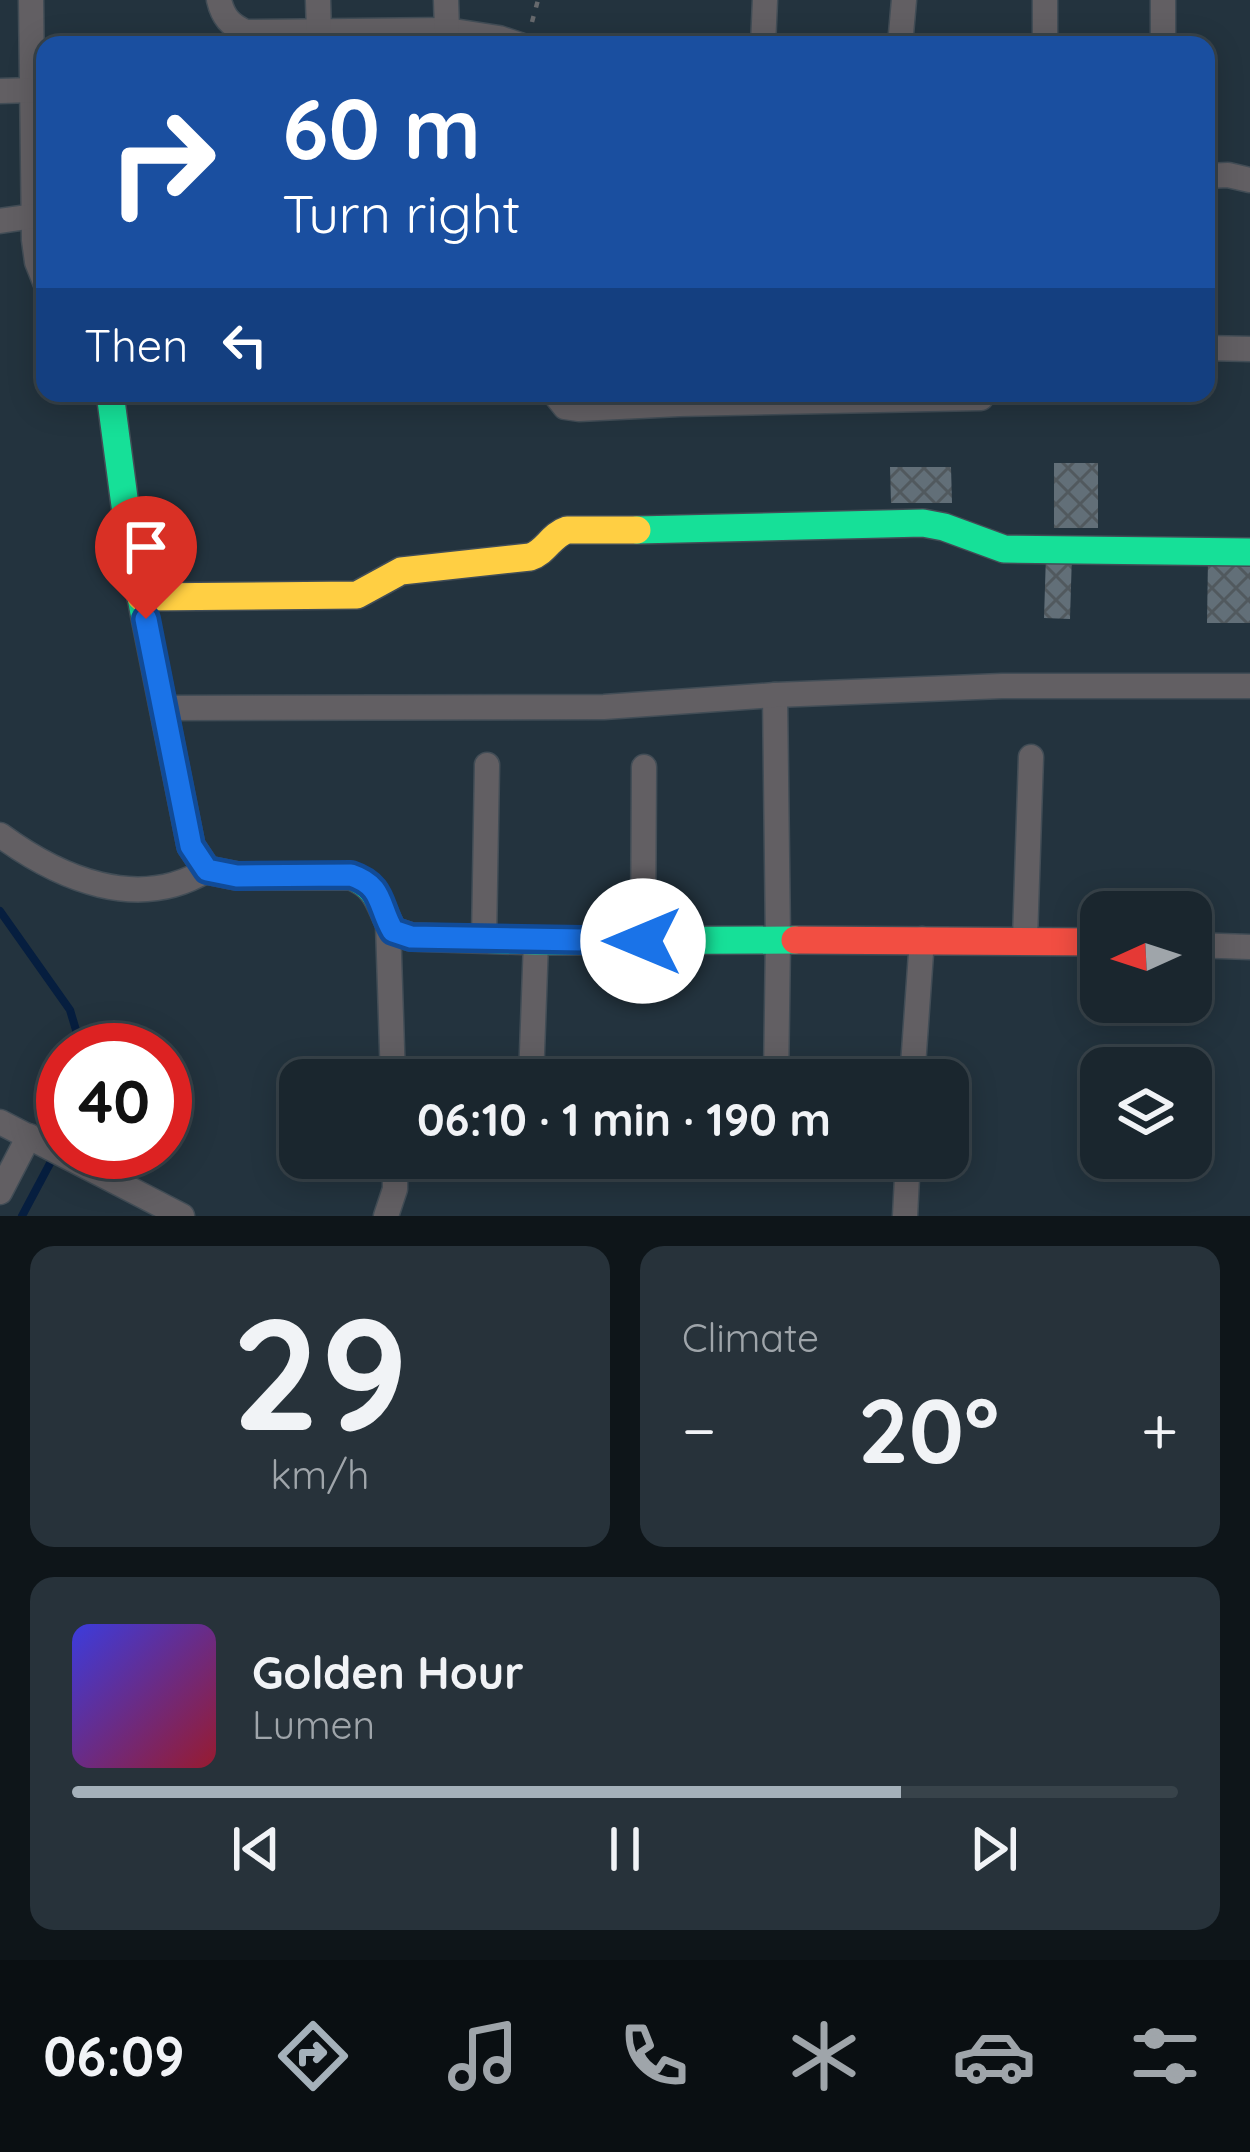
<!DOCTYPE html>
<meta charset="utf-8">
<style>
:root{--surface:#1a262e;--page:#27323a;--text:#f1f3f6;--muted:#9fa5aa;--line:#38434a;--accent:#a5b1ba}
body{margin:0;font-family:Quicksand,sans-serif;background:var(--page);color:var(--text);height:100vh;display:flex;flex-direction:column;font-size:45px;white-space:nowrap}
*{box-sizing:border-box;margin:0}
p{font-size:39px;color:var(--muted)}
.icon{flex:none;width:66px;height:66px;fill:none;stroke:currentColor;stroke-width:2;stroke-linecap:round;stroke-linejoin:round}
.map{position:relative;height:1216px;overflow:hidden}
.panel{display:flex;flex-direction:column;gap:30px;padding:30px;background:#0e1519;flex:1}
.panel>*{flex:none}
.hud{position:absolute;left:36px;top:36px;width:1179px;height:366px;border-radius:24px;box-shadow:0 6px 30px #0003,0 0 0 3px var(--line);background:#1a4fa0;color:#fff;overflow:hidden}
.needle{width:78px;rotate:267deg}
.controls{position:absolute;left:1080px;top:891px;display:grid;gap:24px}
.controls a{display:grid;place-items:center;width:132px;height:132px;border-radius:24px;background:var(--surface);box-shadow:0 6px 30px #0003,0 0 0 3px var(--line);font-size:60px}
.speed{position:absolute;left:36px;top:1023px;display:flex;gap:24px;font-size:60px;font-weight:700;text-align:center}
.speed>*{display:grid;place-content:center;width:156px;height:156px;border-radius:50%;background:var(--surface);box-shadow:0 6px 30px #0003,0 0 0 3px var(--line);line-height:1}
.speed .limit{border:18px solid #d22;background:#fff;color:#111}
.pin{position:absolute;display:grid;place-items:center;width:102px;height:102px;color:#fff;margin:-123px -51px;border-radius:50% 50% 50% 0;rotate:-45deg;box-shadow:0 0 12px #0007}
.pin .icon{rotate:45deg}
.me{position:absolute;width:132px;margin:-66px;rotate:270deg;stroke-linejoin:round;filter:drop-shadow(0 0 9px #0008)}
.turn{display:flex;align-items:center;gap:42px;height:252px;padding:0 48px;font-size:54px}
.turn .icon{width:156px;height:156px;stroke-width:2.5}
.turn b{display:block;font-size:84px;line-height:102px}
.then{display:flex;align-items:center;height:114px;padding:0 48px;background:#0003;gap:24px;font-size:45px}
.big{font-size:90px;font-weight:700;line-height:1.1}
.panel .card{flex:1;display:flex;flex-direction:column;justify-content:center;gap:18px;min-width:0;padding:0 42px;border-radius:24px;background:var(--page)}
.panel .dial{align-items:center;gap:0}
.dial b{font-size:156px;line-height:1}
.song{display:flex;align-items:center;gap:36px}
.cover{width:144px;height:144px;border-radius:18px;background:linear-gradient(135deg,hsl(240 70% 55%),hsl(350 70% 35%))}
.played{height:12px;border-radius:6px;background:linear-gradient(90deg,var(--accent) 75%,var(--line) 75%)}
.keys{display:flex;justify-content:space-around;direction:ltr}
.heat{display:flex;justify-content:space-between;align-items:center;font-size:66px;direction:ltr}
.panel .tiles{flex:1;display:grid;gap:30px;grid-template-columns:1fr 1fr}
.card:last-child{grid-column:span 2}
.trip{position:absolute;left:279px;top:1059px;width:690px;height:120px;border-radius:24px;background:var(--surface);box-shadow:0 6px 30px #0003,0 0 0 3px var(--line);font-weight:700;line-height:120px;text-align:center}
.dock{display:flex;height:192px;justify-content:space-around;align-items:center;background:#0a0f12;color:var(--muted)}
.dock .icon{width:84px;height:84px}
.dock .selected{color:var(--accent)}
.dock b{font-size:54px;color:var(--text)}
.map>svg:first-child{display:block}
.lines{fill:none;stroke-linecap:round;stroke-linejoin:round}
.stream{stroke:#061e3f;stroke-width:8}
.building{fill:url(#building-cross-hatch)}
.street-casing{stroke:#424d56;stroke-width:27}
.fast-casing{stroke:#424d56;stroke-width:30}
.slow-casing{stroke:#424d56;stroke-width:30}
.jam-casing{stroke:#424d56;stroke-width:30}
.path{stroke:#66696d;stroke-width:4.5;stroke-dasharray:6 9;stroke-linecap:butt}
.street{stroke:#625f63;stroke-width:24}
.fast{stroke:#16e098;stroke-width:27}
.slow{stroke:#ffcf43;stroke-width:27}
.jam{stroke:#f24e42;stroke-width:27}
.route-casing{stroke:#114b97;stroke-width:30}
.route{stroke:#1a73e8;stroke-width:21}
</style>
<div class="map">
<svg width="1250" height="1216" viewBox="0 0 1250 1216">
<defs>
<pattern id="building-cross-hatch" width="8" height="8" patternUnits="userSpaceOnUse" patternTransform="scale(3)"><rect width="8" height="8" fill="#626f78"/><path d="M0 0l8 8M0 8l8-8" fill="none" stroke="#51595e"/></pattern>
</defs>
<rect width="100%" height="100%" fill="#23333e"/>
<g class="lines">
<!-- stream -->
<g class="stream">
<polyline points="0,911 70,1010 82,1050"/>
<polyline points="22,1216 55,1154"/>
</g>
</g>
<!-- building -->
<g class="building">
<rect x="1054" y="463" width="44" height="65"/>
<polygon points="890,467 951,467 952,503 891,503"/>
<polygon points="1046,554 1072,554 1070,619 1044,618"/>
<polygon points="1208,558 1250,558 1250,623 1207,623"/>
</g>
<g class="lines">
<defs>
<g id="street">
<polyline points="31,0 34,240 37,262 45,282"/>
<path d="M 219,0 C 223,17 230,25 246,32 L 447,30 L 499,38 L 520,45"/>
<polyline points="318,0 319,32"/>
<polyline points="446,0 447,30"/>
<polyline points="763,45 765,0"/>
<polyline points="900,45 904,0"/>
<polyline points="1045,45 1045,0"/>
<polyline points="1163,45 1163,0"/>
<polyline points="0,91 33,90"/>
<polyline points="1206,176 1228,175 1250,180"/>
<polyline points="0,221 34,216"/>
<polyline points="1206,348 1250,349"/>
<polyline points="554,393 565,407 579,409 679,404 981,398"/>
<polyline points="775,695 778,940 776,1080"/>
<polyline points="164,708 604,707 775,695 1002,686 1250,686"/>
<path d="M 0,835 C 60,879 138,912 207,870"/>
<polyline points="388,924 393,1080"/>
<polyline points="484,939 487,765"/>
<polyline points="1025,939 1031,757"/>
<polyline points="643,941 644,767"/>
<polyline points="1191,945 1250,947"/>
<polyline points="531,1080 536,941"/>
<polyline points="912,1080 922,939"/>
<polyline points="0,1122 182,1216"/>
<polyline points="528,1159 528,1158"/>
<polyline points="775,1162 775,1158"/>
<polyline points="0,1192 29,1136"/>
<polyline points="386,1216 395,1189 395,1158"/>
<polyline points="905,1216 908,1158"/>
</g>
<g id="fast">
<path d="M 110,393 L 130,543 L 191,846 L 207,870 L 237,876 L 351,876 C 380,888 379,906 393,931 L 411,937 L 536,941 L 795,940"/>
<polyline points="637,530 923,523 944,527 1004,549 1250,552"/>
</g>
<path id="slow" d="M 141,597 L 357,595 L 401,571 L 530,557 C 546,552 551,535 567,530 L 637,530"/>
<polyline id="jam" points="795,940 1101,942"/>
</defs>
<!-- street casing -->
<use href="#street" class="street-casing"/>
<!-- fast casing -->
<use href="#fast" class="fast-casing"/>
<!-- slow casing -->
<use href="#slow" class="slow-casing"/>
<!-- jam casing -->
<use href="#jam" class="jam-casing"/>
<!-- path -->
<polyline class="path" points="532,22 538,0"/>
<!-- street -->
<use href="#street" class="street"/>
<!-- fast -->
<use href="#fast" class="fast"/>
<!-- slow -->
<use href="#slow" class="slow"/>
<!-- jam -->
<use href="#jam" class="jam"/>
</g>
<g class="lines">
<defs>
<path id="route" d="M 146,619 L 191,846 L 207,870 L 237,876 L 351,875 C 384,886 378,906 393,931 L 411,937 L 643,941"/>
</defs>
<!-- route casing -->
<use href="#route" class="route-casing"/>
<!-- route -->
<use href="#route" class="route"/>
</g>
</svg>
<div class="controls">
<a><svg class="needle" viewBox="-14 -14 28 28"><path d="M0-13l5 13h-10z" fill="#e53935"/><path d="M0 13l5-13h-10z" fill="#9fa5aa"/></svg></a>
<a><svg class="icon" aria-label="layers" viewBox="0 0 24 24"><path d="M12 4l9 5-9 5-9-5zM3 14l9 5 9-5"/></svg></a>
</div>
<div class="speed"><div class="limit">40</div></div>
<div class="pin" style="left:146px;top:619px;background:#d93025"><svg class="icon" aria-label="arrive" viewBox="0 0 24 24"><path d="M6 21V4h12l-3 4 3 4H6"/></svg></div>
<svg class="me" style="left:643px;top:941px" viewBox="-20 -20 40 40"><circle r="19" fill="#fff"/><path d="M0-13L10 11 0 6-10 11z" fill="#1a73e8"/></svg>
<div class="trip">06:10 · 1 min · 190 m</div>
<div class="hud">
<div class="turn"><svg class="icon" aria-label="right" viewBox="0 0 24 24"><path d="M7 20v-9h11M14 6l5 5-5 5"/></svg><div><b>60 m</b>Turn right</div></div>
<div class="then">Then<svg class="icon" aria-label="left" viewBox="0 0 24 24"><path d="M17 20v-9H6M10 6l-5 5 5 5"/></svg></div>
</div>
</div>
<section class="panel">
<div class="tiles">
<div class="card dial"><b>29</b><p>km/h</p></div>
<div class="card"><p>Climate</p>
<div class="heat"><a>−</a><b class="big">20°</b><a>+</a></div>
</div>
<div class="card">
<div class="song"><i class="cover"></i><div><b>Golden Hour</b><p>Lumen</p></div></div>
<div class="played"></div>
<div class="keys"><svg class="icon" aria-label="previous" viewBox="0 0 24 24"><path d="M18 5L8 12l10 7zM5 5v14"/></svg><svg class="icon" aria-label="pause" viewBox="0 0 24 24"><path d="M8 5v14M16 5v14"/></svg><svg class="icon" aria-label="next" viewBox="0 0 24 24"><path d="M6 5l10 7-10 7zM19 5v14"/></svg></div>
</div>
</div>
</section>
<nav class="dock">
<b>06:09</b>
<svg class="icon selected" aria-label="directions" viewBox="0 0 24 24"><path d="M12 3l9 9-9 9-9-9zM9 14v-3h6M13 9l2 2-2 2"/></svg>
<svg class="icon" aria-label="music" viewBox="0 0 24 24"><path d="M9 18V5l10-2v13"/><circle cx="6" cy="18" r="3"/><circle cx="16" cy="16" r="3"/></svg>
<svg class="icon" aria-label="phone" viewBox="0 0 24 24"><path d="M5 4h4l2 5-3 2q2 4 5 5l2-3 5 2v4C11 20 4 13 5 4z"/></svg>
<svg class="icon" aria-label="climate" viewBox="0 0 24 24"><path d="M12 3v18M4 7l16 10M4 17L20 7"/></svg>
<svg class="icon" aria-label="car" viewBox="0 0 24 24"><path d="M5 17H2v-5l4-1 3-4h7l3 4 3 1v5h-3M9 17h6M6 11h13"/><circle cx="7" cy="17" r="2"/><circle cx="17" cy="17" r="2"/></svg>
<svg class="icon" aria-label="filters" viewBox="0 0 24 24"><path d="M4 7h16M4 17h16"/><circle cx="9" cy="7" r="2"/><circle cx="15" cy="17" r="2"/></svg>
</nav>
